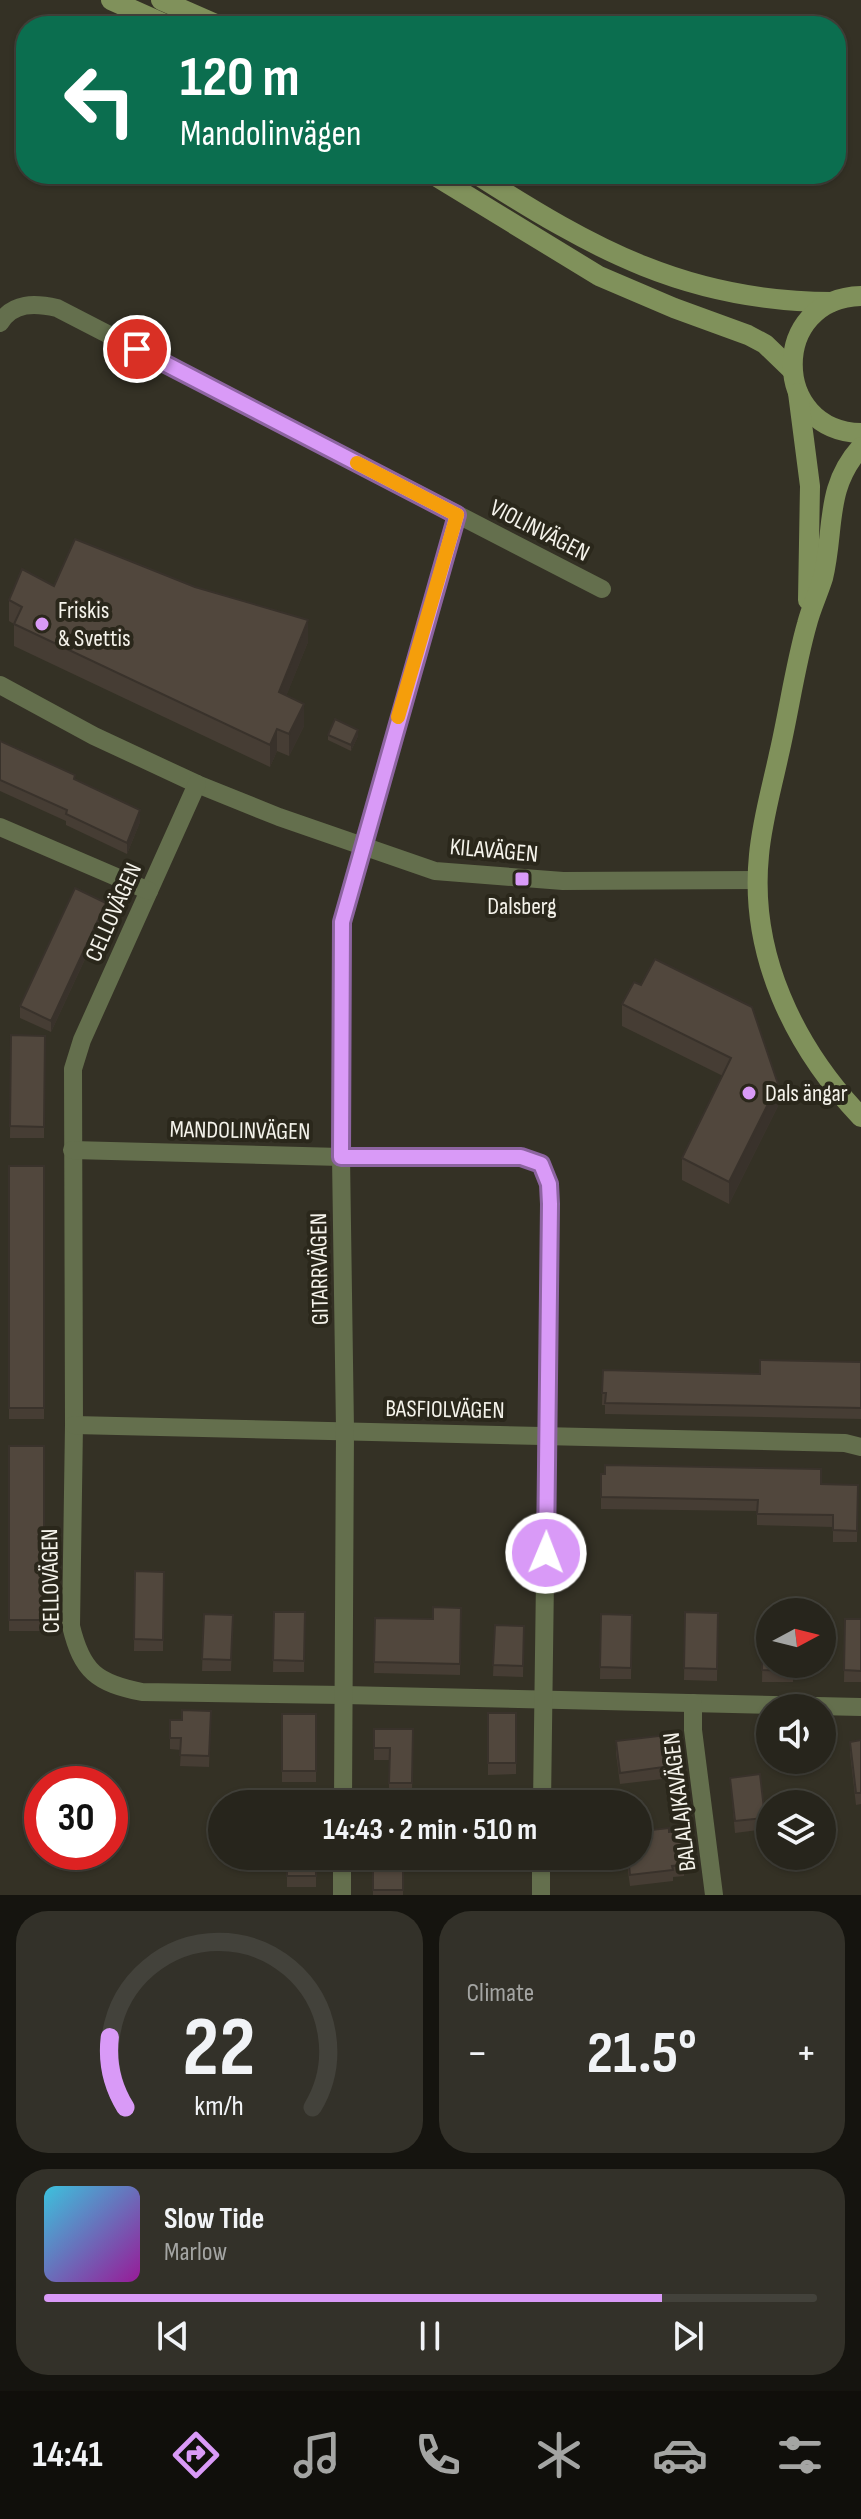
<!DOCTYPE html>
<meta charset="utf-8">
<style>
:root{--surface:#27251c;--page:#333129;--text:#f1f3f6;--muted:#a4a5a3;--line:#43423b;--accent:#d99af7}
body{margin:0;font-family:"Sofia Sans Condensed",sans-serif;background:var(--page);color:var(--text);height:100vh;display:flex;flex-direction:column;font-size:30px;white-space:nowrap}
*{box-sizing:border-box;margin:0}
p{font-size:26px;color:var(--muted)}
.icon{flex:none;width:44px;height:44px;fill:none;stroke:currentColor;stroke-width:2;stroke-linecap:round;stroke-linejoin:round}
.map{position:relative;height:1895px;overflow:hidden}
.side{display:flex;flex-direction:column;gap:16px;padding:16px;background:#15140f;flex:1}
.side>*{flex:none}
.banner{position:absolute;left:16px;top:16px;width:830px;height:168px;border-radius:32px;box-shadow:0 2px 6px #0004,0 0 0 2px var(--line);background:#0b6e4f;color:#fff;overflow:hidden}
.needle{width:52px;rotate:83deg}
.buttons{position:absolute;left:756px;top:1598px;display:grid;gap:16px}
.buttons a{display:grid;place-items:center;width:80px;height:80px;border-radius:50%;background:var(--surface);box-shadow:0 2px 6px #0004,0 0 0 2px var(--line);font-size:40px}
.speed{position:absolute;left:24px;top:1766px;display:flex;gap:16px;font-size:40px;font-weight:700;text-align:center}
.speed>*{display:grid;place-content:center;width:104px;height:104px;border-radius:50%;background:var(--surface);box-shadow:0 2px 6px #0004,0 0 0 2px var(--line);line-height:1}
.speed .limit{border:12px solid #d22;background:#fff;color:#111}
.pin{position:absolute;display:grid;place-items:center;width:68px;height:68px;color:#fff;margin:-34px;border:4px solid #fff;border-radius:50%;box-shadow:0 2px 8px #0007}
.me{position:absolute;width:88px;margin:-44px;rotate:1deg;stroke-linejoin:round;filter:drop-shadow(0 0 6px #0008)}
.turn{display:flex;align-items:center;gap:28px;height:168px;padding:0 32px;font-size:36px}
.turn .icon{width:104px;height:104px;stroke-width:2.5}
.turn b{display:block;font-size:56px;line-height:68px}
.big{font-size:60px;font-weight:700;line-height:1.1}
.side .tile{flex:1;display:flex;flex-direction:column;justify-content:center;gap:12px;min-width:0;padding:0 28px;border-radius:32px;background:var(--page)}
.side .dial{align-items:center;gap:0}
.dial svg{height:208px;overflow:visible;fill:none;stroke:var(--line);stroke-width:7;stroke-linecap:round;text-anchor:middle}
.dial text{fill:var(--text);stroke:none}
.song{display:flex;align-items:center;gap:24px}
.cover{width:96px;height:96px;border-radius:12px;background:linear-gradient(135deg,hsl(190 70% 55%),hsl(300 70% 35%))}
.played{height:8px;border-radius:4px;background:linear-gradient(90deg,var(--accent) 80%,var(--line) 80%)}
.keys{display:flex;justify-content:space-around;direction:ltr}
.heat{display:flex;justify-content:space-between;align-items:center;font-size:44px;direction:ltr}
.side .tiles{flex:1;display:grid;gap:16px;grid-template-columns:1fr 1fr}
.tile:last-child{grid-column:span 2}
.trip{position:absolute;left:208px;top:1790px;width:444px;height:80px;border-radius:40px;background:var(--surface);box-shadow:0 2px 6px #0004,0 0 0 2px var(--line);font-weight:700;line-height:80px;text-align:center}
.tabs{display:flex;height:128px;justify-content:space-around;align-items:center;background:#100f0b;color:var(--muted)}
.tabs .icon{width:56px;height:56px}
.tabs .current{color:var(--accent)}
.tabs b{font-size:36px;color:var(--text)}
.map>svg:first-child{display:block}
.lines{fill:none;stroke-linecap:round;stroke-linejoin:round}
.street{stroke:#646f4d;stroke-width:18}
.secondary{stroke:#80915b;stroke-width:20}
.wall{fill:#463d34}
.shaded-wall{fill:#39322b}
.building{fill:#51473d;stroke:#39322b;stroke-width:2}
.route-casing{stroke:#8d64a1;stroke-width:20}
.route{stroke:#d99af7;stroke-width:14}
.slow{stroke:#f59e0b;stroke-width:14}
.poi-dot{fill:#d99af7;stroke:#2a271b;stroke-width:3}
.labels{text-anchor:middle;stroke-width:8;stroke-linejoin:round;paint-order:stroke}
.street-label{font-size:24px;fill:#f5f3eb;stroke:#2a271b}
.poi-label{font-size:24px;fill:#f5f3eb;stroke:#2a271b;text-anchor:start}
</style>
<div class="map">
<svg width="861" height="1895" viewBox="0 0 861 1895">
<rect width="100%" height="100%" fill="#343125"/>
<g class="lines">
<!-- street -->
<g class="street">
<path d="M 0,323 C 13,302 35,303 57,308 L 602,589"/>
<polyline points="0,685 94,736 197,784 279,817 435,871 563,881 757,880"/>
<path d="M 197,784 L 82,1040 L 73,1069 L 74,1425 L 71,1626 C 82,1672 97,1683 142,1692 L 344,1695 L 861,1707"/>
<polyline points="0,827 149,891"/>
<polyline points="72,1150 341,1157 521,1157 541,1164 549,1184 550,1204 542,1804"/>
<polyline points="74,1425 845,1443 861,1447"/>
<polyline points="693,1703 693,1730 714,1895"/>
<polyline points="343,1804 345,1430 341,1157 342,922 457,515"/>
<polyline points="342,1895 342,1856"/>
<polyline points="541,1895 541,1856"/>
</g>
<!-- secondary -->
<g class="secondary">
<polyline points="111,0 169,26"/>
<polyline points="161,0 220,26"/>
<polyline points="432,174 599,276 674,308 748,335 765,344 792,370"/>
<path d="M 476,174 C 593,249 688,302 832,302"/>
<path d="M 861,296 C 770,298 770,431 861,433"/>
<polyline points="798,393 810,486 808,600"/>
<path d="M 861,447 C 824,488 835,529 823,578 C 818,594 811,608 807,624 C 795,666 789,711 779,754 C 772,787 762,821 759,855 C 749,954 794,1047 861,1117"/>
</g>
</g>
<!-- wall -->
<g class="wall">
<polygon points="9,600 308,642 286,696 304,726 289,756 277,751 270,767 14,646 14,624 9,621"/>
<polygon points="328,735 358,736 351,751 328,740"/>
<polygon points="0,741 75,780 140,822 127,854 66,825 66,821 0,791"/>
<polygon points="106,914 51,1032 20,1018 20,1006"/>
<polygon points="641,985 752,1007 778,1106 729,1204 682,1180 682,1158 723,1076 622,1026 622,1004"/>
<polygon points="11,1035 45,1036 44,1138 10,1138"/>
<rect x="9" y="1166" width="35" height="253"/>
<polygon points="861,1362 861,1419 605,1414 605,1405 602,1405 603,1370 760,1374"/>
<rect x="9" y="1446" width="35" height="185"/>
<polygon points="601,1474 858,1485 857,1542 833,1542 833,1527 757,1525 757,1511 601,1509"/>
<polygon points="135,1571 164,1572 163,1651 134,1651"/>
<polygon points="461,1608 460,1675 374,1673 375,1618 433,1619"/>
<polygon points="274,1612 305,1612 304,1672 273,1672"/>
<polygon points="685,1612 718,1613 717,1681 684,1680"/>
<polygon points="204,1614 233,1615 231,1671 202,1671"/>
<polygon points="601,1614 632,1615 631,1679 600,1679"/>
<polygon points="845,1619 861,1619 861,1682 844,1682"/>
<polygon points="495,1625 524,1626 523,1677 493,1676"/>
<polygon points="763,1630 793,1664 793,1682 762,1682"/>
<polygon points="211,1711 209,1767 180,1766 181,1750 170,1749 170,1720 182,1720"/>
<polygon points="488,1713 516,1713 516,1774 488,1775"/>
<rect x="282" y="1714" width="34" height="68"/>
<polygon points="374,1729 413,1729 412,1795 389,1794 389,1760 374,1760"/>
<polygon points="861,1740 861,1804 856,1805 850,1753 850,1742"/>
<polygon points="616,1741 671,1766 671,1778 620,1784 616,1753"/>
<polygon points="730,1778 765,1818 765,1829 735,1833"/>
<polygon points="669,1832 684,1865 684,1876 673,1877 673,1881 630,1886 626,1856 638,1856"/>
<rect x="287" y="1856" width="29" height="31"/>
<rect x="373" y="1856" width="30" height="39"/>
<rect x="485" y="1856" width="31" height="16"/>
</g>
<!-- shaded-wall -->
<g class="shaded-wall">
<polygon points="308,620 308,642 279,714 279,692"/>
<polygon points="304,704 304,726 289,756 289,734"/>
<polygon points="277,729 277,751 270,767 270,745"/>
<polygon points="358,730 358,736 351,751 351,745"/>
<polygon points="140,810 140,822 127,854 127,843"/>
<polygon points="106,903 106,914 51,1032 51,1021"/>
<polygon points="778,1084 778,1106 729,1204 729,1182"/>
</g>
<!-- building -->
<g class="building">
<polygon points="75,539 195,587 308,620 279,692 304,704 289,734 277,729 270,745 14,624 22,607 9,600 22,569 54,586"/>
<polygon points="335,719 358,730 351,745 328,735"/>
<polygon points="0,741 75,775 74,779 140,810 127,843 66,814 67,810 0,780"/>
<polygon points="75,888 106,903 51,1021 20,1006"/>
<polygon points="655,959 752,1007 778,1084 729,1182 682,1158 731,1058 622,1004 634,982 641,985"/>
<polygon points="11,1035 45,1036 44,1127 10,1126"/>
<rect x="9" y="1166" width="35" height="242"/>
<polygon points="760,1360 861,1362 861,1408 605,1403 606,1393 602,1393 603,1370 760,1374"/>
<rect x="9" y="1446" width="35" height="174"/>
<polygon points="605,1465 821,1469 821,1484 858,1485 857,1531 833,1530 833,1515 757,1514 758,1500 601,1497 601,1474 605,1474"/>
<polygon points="135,1571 164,1572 163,1640 134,1639"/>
<polygon points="433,1607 461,1608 460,1664 374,1662 375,1618 433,1619"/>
<polygon points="274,1612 305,1612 304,1661 273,1660"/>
<polygon points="685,1612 718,1613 717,1669 684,1668"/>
<polygon points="204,1614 233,1615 231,1660 202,1659"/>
<polygon points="601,1614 632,1615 631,1668 600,1667"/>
<polygon points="845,1619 861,1619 861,1671 844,1670"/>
<polygon points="495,1625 524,1626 523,1666 493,1665"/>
<polygon points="763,1630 770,1630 770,1664 793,1664 793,1671 762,1670"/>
<polygon points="182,1710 211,1711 209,1756 180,1755 181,1738 170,1738 170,1720 182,1720"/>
<rect x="488" y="1713" width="28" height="50"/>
<rect x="282" y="1714" width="34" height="57"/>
<polygon points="374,1729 413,1729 412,1783 389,1783 390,1748 374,1748"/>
<polygon points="667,1735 671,1766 620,1773 616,1741"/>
<polygon points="861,1740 861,1793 856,1793 850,1742"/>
<polygon points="760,1774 765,1818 735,1821 730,1778"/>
<polygon points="669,1828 669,1832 680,1831 684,1865 672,1866 673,1870 630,1875 628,1856 638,1856 638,1836 643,1835 642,1831"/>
<rect x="287" y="1856" width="29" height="20"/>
<rect x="373" y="1856" width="30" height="34"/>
<polygon points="485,1856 516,1856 516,1861 485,1860"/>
</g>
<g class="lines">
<defs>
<polyline id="route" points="137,349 457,515 342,922 341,1157 521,1157 541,1164 549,1184 550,1204 546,1553"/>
</defs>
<!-- route casing -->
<use href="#route" class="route-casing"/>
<!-- route -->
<use href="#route" class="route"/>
<!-- slow -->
<polyline class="slow" points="357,463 457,515 398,717"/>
</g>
<!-- markers -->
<g class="poi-dot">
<circle cx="42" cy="624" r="8"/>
<rect x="514" y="871" width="16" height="16" rx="4"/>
<circle cx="749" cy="1093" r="8"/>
</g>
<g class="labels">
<!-- street labels -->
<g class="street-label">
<text transform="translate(540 530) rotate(27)" y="8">VIOLINVÄGEN</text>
<text transform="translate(494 850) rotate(5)" y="8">KILAVÄGEN</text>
<text transform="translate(113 912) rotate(-66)" y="8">CELLOVÄGEN</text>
<text transform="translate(240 1130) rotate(1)" y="8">MANDOLINVÄGEN</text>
<text transform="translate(319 1269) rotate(-91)" y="8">GITARRVÄGEN</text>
<text transform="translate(445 1409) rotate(1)" y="8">BASFIOLVÄGEN</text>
<text transform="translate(50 1581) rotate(-91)" y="8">CELLOVÄGEN</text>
<text transform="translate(679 1802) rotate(-97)" y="8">BALALAJKAVÄGEN</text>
</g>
<!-- poi labels -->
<g class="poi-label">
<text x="58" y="618">Friskis<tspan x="58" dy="28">&amp; Svettis</tspan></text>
<text x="522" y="914" text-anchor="middle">Dalsberg</text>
<text x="765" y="1101">Dals ängar</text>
</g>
</g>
</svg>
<div class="buttons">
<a><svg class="needle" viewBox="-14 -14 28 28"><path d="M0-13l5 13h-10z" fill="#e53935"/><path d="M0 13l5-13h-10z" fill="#a4a5a3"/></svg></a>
<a><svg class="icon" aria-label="sound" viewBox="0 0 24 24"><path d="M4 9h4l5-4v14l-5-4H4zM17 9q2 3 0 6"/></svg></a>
<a><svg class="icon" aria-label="layers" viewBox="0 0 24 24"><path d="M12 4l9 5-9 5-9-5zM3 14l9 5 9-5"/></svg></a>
</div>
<div class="speed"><div class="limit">30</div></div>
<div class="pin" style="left:137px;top:349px;background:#d93025"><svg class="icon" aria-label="arrive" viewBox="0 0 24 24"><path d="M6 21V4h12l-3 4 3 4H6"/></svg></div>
<svg class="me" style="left:546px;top:1553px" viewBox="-20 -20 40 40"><circle r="17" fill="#d99af7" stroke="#fff" stroke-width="3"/><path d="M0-11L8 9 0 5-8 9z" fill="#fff"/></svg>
<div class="trip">14:43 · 2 min · 510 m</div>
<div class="banner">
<div class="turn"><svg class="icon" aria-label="left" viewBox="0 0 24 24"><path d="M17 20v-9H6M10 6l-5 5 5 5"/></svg><div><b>120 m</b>Mandolinvägen</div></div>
</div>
</div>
<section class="side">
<div class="tiles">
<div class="tile dial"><svg viewBox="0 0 100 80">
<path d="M14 69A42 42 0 1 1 86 69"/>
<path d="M14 69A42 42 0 0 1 8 42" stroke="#d99af7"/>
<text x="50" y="56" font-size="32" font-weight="700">22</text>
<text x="50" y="72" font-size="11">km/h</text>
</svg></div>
<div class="tile"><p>Climate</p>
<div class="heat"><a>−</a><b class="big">21.5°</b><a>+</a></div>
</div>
<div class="tile">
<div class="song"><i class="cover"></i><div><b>Slow Tide</b><p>Marlow</p></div></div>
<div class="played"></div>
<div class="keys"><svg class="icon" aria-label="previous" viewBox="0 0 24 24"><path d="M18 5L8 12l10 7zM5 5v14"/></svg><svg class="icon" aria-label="pause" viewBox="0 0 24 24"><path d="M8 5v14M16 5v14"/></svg><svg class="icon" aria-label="next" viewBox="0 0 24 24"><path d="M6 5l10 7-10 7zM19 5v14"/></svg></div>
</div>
</div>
</section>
<nav class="tabs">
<b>14:41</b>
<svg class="icon current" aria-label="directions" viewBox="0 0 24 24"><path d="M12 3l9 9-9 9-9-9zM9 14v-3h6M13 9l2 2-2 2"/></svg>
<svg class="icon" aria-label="music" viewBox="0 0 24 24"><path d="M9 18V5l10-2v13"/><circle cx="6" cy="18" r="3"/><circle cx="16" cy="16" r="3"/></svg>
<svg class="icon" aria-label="phone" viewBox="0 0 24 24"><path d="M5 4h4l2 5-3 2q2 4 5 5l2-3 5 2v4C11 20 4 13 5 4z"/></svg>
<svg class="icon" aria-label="climate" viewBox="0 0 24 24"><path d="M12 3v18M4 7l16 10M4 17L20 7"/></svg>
<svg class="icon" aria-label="car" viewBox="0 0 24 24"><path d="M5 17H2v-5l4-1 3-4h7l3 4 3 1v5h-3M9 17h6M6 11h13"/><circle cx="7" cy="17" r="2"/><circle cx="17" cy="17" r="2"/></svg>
<svg class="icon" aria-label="filters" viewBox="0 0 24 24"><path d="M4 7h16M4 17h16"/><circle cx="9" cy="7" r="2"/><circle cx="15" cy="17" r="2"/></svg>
</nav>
